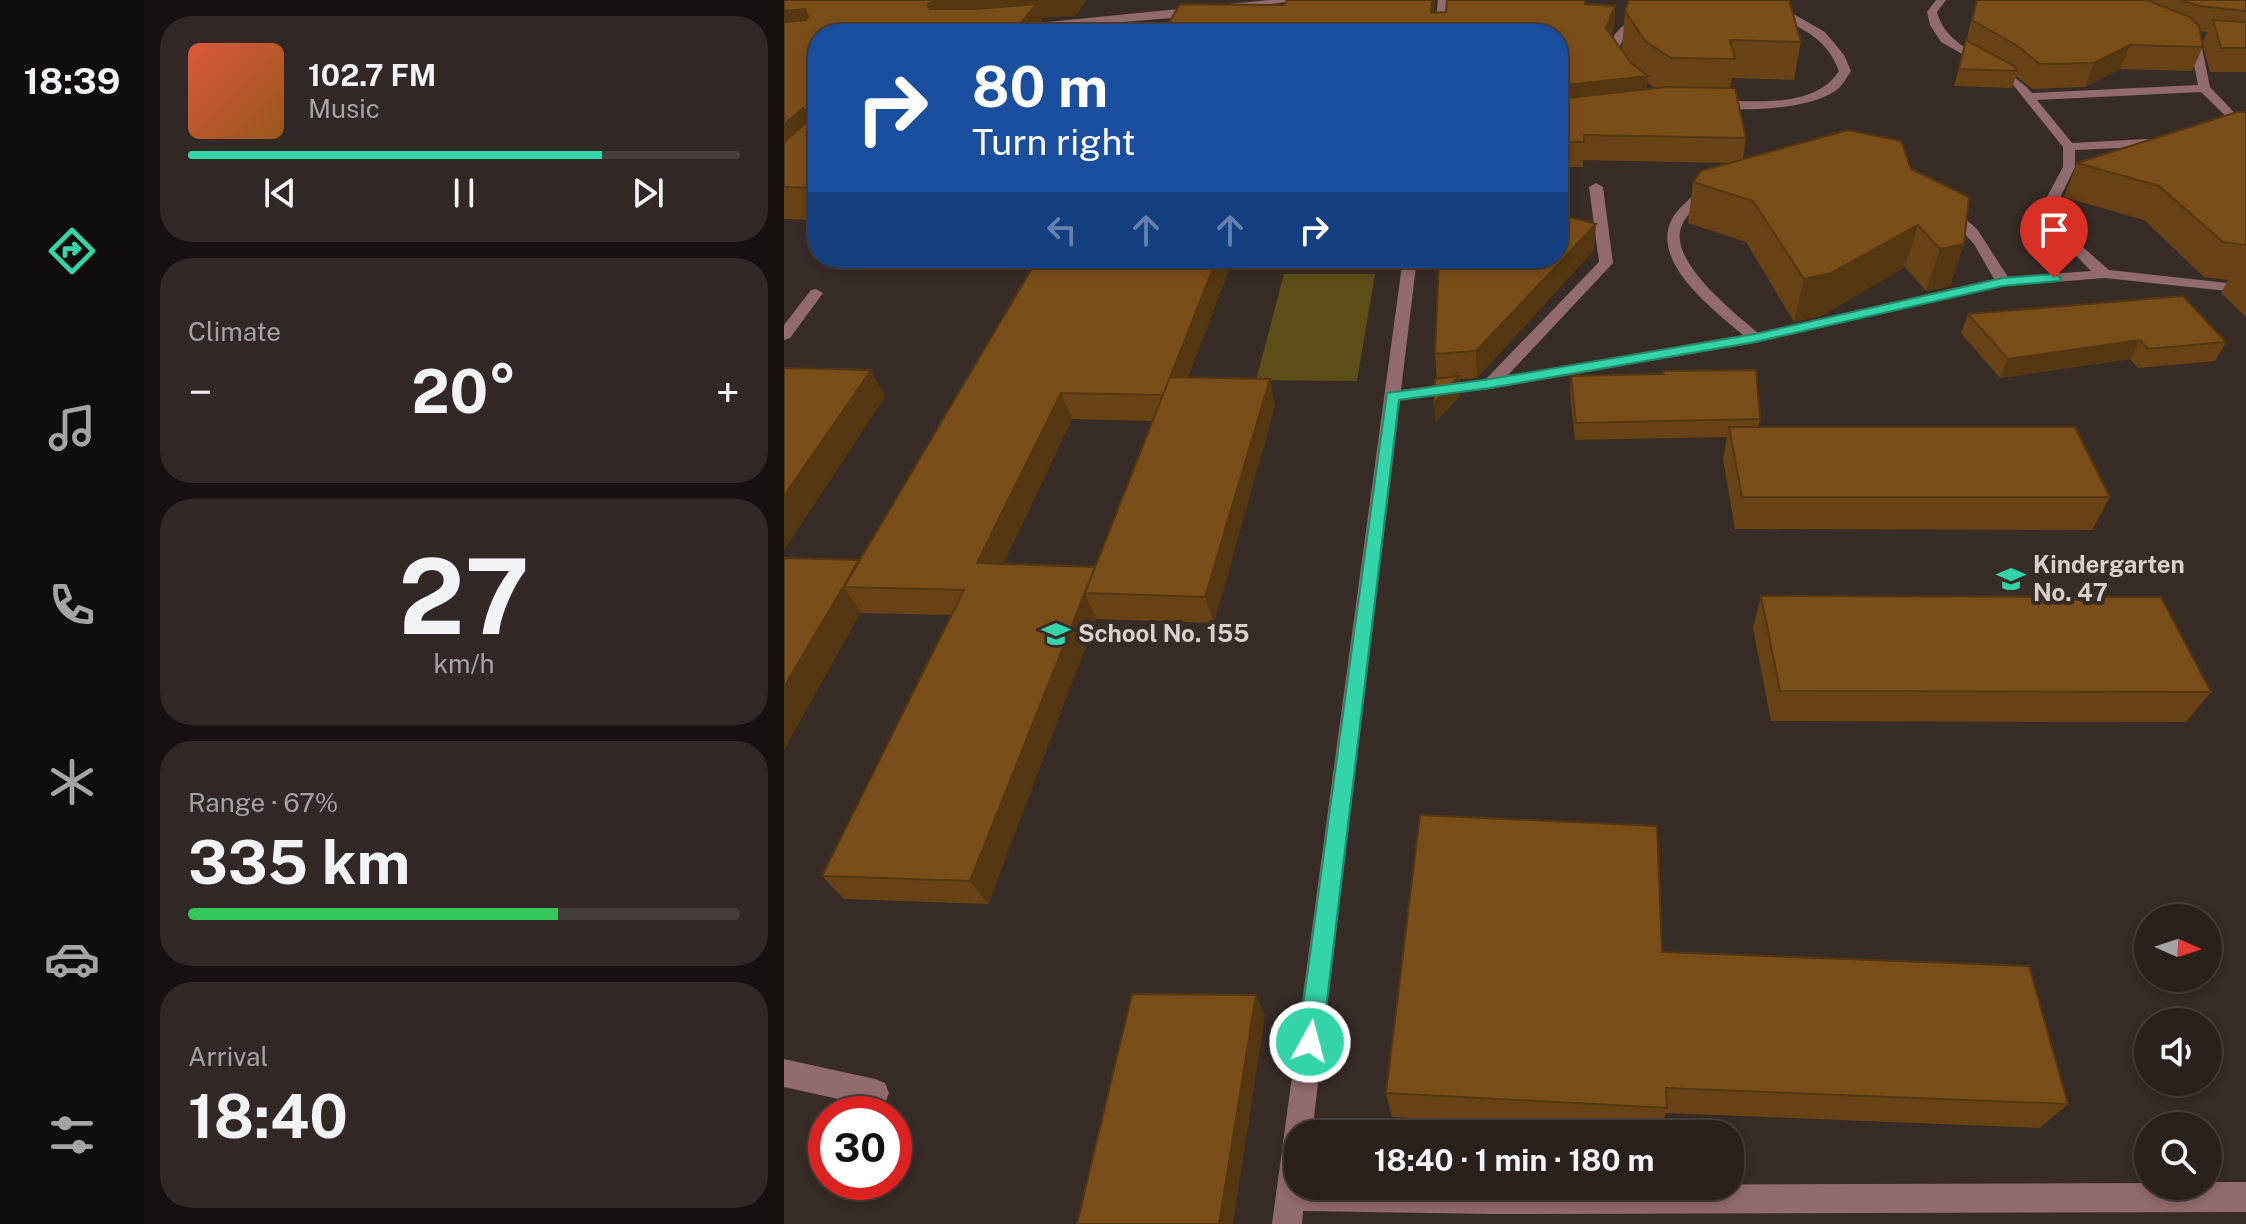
<!DOCTYPE html>
<meta charset="utf-8">
<style>
:root{--surface:#2a211d;--page:#322926;--text:#f1f3f6;--muted:#a5a3a4;--line:#463e3b;--accent:#33d4a8}
body{margin:0;font-family:"Public Sans",sans-serif;background:var(--page);color:var(--text);height:100vh;display:flex;flex-direction:column;font-size:30px;white-space:nowrap}
*{box-sizing:border-box;margin:0}
p{font-size:26px;color:var(--muted)}
.icon{flex:none;width:44px;height:44px;fill:none;stroke:currentColor;stroke-width:2;stroke-linecap:round;stroke-linejoin:round}
.map{position:relative;flex:1;overflow:hidden}
.drawer{display:flex;flex-direction:column;gap:16px;padding:16px;background:#171210;width:640px}
.drawer>*{flex:none}
.banner{position:absolute;left:24px;top:24px;width:760px;height:244px;border-radius:32px;box-shadow:0 4px 12px #0003,0 0 0 2px var(--line);background:#1a4fa0;color:#fff;overflow:hidden}
.needle{width:52px;rotate:93deg}
.tools{position:absolute;left:1350px;top:904px;display:grid;gap:16px}
.tools a{display:grid;place-items:center;width:88px;height:88px;border-radius:50%;background:var(--surface);box-shadow:0 4px 12px #0003,0 0 0 2px var(--line);font-size:40px}
.speed{position:absolute;left:24px;top:1096px;display:flex;gap:16px;font-size:40px;font-weight:700;text-align:center}
.speed>*{display:grid;place-content:center;width:104px;height:104px;border-radius:50%;background:var(--surface);box-shadow:0 4px 12px #0003,0 0 0 2px var(--line);line-height:1}
.speed .limit{border:12px solid #d22;background:#fff;color:#111}
.pin{position:absolute;display:grid;place-items:center;width:68px;height:68px;color:#fff;margin:-82px -34px;border-radius:50% 50% 50% 0;rotate:-45deg;box-shadow:0 0 8px #0007}
.pin .icon{rotate:45deg}
.me{position:absolute;width:88px;margin:-44px;rotate:7deg;stroke-linejoin:round;filter:drop-shadow(0 0 6px #0008)}
.turn{display:flex;align-items:center;gap:28px;height:168px;padding:0 32px;font-size:36px}
.turn .icon{width:104px;height:104px;stroke-width:2.5}
.turn b{display:block;font-size:56px;line-height:68px}
.lanes{display:flex;align-items:center;height:76px;padding:0 32px;background:#0003;justify-content:center;gap:40px;direction:ltr}
.lanes .off{opacity:.35}
.big{font-size:60px;font-weight:700;line-height:1.1}
.drawer .card{flex:1;display:flex;flex-direction:column;justify-content:center;gap:12px;min-width:0;padding:0 28px;border-radius:32px;background:var(--page)}
.drawer .dial{align-items:center;gap:0}
.dial b{font-size:104px;line-height:1}
.song{display:flex;align-items:center;gap:24px}
.cover{width:96px;height:96px;border-radius:12px;background:linear-gradient(135deg,hsl(10 70% 55%),hsl(30 70% 35%))}
.played{height:8px;border-radius:4px;background:linear-gradient(90deg,var(--accent) 75%,var(--line) 75%)}
.keys{display:flex;justify-content:space-around;direction:ltr}
.heat{display:flex;justify-content:space-between;align-items:center;font-size:44px;direction:ltr}
.charge{height:12px;border-radius:6px;background:linear-gradient(90deg,#34c759 67%,var(--line) 0)}
.trip{position:absolute;left:500px;top:1120px;width:460px;height:80px;border-radius:32px;background:var(--surface);box-shadow:0 4px 12px #0003,0 0 0 2px var(--line);font-weight:700;line-height:80px;text-align:center}
main{display:flex;flex:1;min-height:0}
.dock{display:flex;flex-direction:column;width:144px;justify-content:space-around;align-items:center;background:#110d0c;color:var(--muted)}
.dock .icon{width:56px;height:56px}
.dock .on{color:var(--accent)}
.dock b{font-size:36px;color:var(--text)}
.map>svg:first-child{display:block}
.green{fill:#5e4e17}
.lines{fill:none;stroke-linecap:round;stroke-linejoin:round}
.minor{fill:#926b6e;fill-rule:evenodd}
.wall{fill:#694316;fill-rule:evenodd}
.shaded-wall{fill:#553712}
.building{fill:#7a4e19;stroke:#553712;stroke-width:2}
.route{fill:#33d4a8;stroke:#218a6d;stroke-width:2}
.labels{text-anchor:middle;stroke-width:8;stroke-linejoin:round;paint-order:stroke}
.poi-label{font-size:24px;font-weight:bold;fill:#d8d0cd;stroke:#382c27;text-anchor:start}
</style>
<main>
<nav class="dock">
<b>18:39</b>
<svg class="icon on" aria-label="directions" viewBox="0 0 24 24"><path d="M12 3l9 9-9 9-9-9zM9 14v-3h6M13 9l2 2-2 2"/></svg>
<svg class="icon" aria-label="music" viewBox="0 0 24 24"><path d="M9 18V5l10-2v13"/><circle cx="6" cy="18" r="3"/><circle cx="16" cy="16" r="3"/></svg>
<svg class="icon" aria-label="phone" viewBox="0 0 24 24"><path d="M5 4h4l2 5-3 2q2 4 5 5l2-3 5 2v4C11 20 4 13 5 4z"/></svg>
<svg class="icon" aria-label="climate" viewBox="0 0 24 24"><path d="M12 3v18M4 7l16 10M4 17L20 7"/></svg>
<svg class="icon" aria-label="car" viewBox="0 0 24 24"><path d="M5 17H2v-5l4-1 3-4h7l3 4 3 1v5h-3M9 17h6M6 11h13"/><circle cx="7" cy="17" r="2"/><circle cx="17" cy="17" r="2"/></svg>
<svg class="icon" aria-label="filters" viewBox="0 0 24 24"><path d="M4 7h16M4 17h16"/><circle cx="9" cy="7" r="2"/><circle cx="15" cy="17" r="2"/></svg>
</nav>
<section class="drawer">
<div class="card">
<div class="song"><i class="cover"></i><div><b>102.7 FM</b><p>Music</p></div></div>
<div class="played"></div>
<div class="keys"><svg class="icon" aria-label="previous" viewBox="0 0 24 24"><path d="M18 5L8 12l10 7zM5 5v14"/></svg><svg class="icon" aria-label="pause" viewBox="0 0 24 24"><path d="M8 5v14M16 5v14"/></svg><svg class="icon" aria-label="next" viewBox="0 0 24 24"><path d="M6 5l10 7-10 7zM19 5v14"/></svg></div>
</div>
<div class="card"><p>Climate</p>
<div class="heat"><a>−</a><b class="big">20°</b><a>+</a></div>
</div>
<div class="card dial"><b>27</b><p>km/h</p></div>
<div class="card"><p>Range · 67%</p><b class="big">335 km</b><div class="charge"></div></div>
<div class="card"><p>Arrival</p><b class="big">18:40</b></div>
</section>
<div class="map">
<svg width="1462" height="1224" viewBox="0 0 1462 1224">
<rect width="100%" height="100%" fill="#382c27"/>
<!-- green -->
<polygon class="green" points="500,274 591,274 573,381 472,380"/>
<g class="lines">
<!-- minor -->
<g class="minor">
<polygon points="485,0 516,0 388,18 233,31 228,28 233,25"/>
<polygon points="654,0 664,0 660,34 650,34"/>
<path d="M 974,0 L 985,0 L 1041,32 L 1060,55 L 1067,71 C 1062,78 1059,86 1051,91 C 1024,110 956,112 925,107 L 925,101 L 929,100 C 968,101 1031,109 1055,71 C 1038,26 1004,30 974,0 Z"/>
<path d="M 1152,0 L 1162,0 L 1153,12 C 1163,53 1220,60 1248,93 L 1414,85 L 1407,49 L 1397,36 L 1406,34 L 1418,48 L 1426,87 L 1462,125 L 1462,136 L 1417,92 L 1253,100 L 1288,143 L 1382,138 L 1388,142 L 1382,146 L 1291,150 L 1291,167 L 1271,208 L 1293,242 L 1325,270 L 1462,285 L 1462,293 L 1321,278 L 1219,286 L 971,343 L 706,389 L 616,400 L 528,1134 L 514,1134 L 514,1186 L 1364,1183 L 1364,1186 L 1424,1186 L 1424,1182 L 1462,1182 L 1462,1212 L 707,1214 L 519,1211 L 518,1224 L 488,1224 L 619,258 L 633,258 L 617,390 L 701,380 L 815,262 L 805,187 L 812,183 L 819,187 L 829,263 L 723,376 L 959,335 C 926,307 853,252 897,207 C 905,199 916,189 927,185 L 934,189 C 923,201 905,209 898,225 C 882,260 951,313 974,333 L 1210,279 L 1190,244 L 1155,206 L 1162,202 L 1193,229 L 1224,277 L 1307,271 L 1277,240 L 1257,208 L 1279,167 L 1279,147 L 1226,81 L 1157,42 L 1146,25 L 1143,12 Z"/>
<path d="M 862,15 L 866,16 L 866,20 C 849,25 841,33 835,49 L 846,65 L 836,67 L 823,49 C 831,30 842,20 862,15 Z"/>
<polygon points="32,289 39,293 6,338 0,340 0,325 27,290"/>
<polygon points="0,1059 91,1079 101,1083 105,1093 101,1103 91,1107 0,1087"/>
</g>
</g>
<!-- wall -->
<g class="wall">
<polygon points="0,0 302,0 292,15 257,18 261,32 34,34 34,220 0,219"/>
<path d="M 1193,0 L 1462,0 L 1462,72 L 1426,72 L 1419,47 L 1408,71 L 1336,69 L 1301,87 L 1248,89 L 1232,76 L 1228,88 L 1170,86 ZM 1416,31 L 1423,32 L 1418,43 Z"/>
<path d="M 801,4 L 831,6 L 830,28 L 827,35 L 848,64 L 838,49 L 841,11 L 1017,42 L 1010,80 L 948,78 L 946,88 L 962,138 L 959,159 L 1127,169 L 1180,244 L 1166,286 L 1142,291 L 1121,267 L 1037,316 L 1010,322 L 962,242 L 904,223 L 909,182 L 945,163 L 799,160 L 799,167 L 774,167 L 774,34 L 650,13 ZM 863,82 L 871,88 L 862,89 Z"/>
<polygon points="1462,112 1462,317 1437,293 1444,280 1420,277 1360,220 1280,197 1293,163"/>
<polygon points="810,250 693,378 676,379 676,396 651,422 653,379 651,354"/>
<path d="M 254,258 L 447,264 L 404,377 L 491,406 L 430,623 L 312,619 L 204,904 L 60,899 L 38,876 L 167,615 L 78,613 L 0,558 L 75,560 ZM 288,419 L 369,421 L 311,567 L 219,564 Z"/>
<polygon points="1184,314 1442,342 1431,361 1354,368 1346,359 1216,378 1177,333"/>
<polygon points="879,371 976,419 974,427 1326,497 1308,530 951,529 939,459 943,437 791,440 786,393 787,376 879,374"/>
<polygon points="977,596 1427,692 1402,722 987,721 969,628"/>
<polygon points="878,952 1284,1104 1256,1128 882,1113 875,1132 608,1117 602,1093"/>
</g>
<!-- shaded-wall -->
<g class="shaded-wall">
<polygon points="151,0 302,0 292,15 257,18 261,32 260,34 228,34 162,28 143,5"/>
<polygon points="648,0 651,0 648,34 647,13"/>
<polygon points="831,6 830,28 821,51 822,28"/>
<polygon points="21,9 34,37 0,41 0,11"/>
<polygon points="1346,45 1336,69 1301,87 1310,63"/>
<polygon points="864,76 862,100 774,110 774,86"/>
<polygon points="19,108 34,139 0,168 0,124"/>
<polygon points="812,224 810,250 693,378 692,351"/>
<polygon points="1134,225 1121,267 1037,316 1010,322 1020,279"/>
<polygon points="1180,244 1166,286 1142,291 1156,249"/>
<polygon points="433,258 446,258 447,264 387,422 379,395"/>
<polygon points="1356,340 1346,359 1216,378 1224,359"/>
<polygon points="87,370 101,397 0,550 0,496"/>
<polygon points="675,376 676,396 651,422 650,403"/>
<polygon points="486,379 491,406 430,623 421,597"/>
<polygon points="277,393 288,419 207,590 193,563"/>
<polygon points="311,567 301,593 312,619 204,904 186,881"/>
<polygon points="60,587 77,612 0,750 0,687"/>
<polygon points="472,995 481,1016 449,1224 435,1224"/>
</g>
<!-- building -->
<g class="building">
<polygon points="0,0 151,0 143,5 146,9 191,9 252,4 228,34 34,34 34,188 0,187 0,142 21,124 22,111 19,108 0,124 0,22 21,20 24,17 21,9 0,11"/>
<polygon points="503,0 648,0 647,13 662,12 663,0 801,0 801,4 831,6 822,28 847,63 864,76 774,86 774,89 774,34 378,34 396,4 500,5"/>
<polygon points="845,0 1005,0 1017,42 946,40 951,59 887,58 861,41 841,11"/>
<polygon points="1193,0 1363,0 1406,17 1415,26 1419,47 1346,45 1310,63 1256,64 1232,45 1188,20"/>
<polygon points="1397,0 1462,0 1462,11 1415,6"/>
<polygon points="1429,20 1462,22 1462,48 1437,48"/>
<polygon points="1182,40 1230,66 1233,71 1175,69"/>
<polygon points="882,87 951,88 962,138 800,135 800,142 774,142 774,99"/>
<polygon points="1453,112 1462,112 1462,245 1439,242 1375,186 1293,163"/>
<polygon points="1064,130 1117,141 1127,169 1185,197 1180,244 1156,249 1134,225 1047,273 1020,279 969,201 909,182 917,171"/>
<polygon points="774,214 812,224 692,351 651,354 655,258 774,258"/>
<polygon points="254,258 433,258 379,395 277,393 193,563 311,567 186,881 38,876 180,590 60,587"/>
<polygon points="1399,296 1442,342 1364,349 1356,340 1224,359 1184,314"/>
<polygon points="0,368 87,370 0,496"/>
<polygon points="972,370 976,419 792,423 787,376 880,374 879,371"/>
<polygon points="675,376 650,403 651,379"/>
<polygon points="386,377 486,379 421,597 301,593"/>
<polygon points="945,427 1291,427 1326,497 958,497"/>
<polygon points="0,558 75,560 0,687"/>
<polygon points="977,596 1377,597 1427,692 996,691"/>
<polygon points="636,815 873,826 878,952 1245,966 1284,1104 882,1088 883,1108 602,1093"/>
<polygon points="348,994 472,995 435,1224 293,1224"/>
</g>
<!-- route -->
<polygon class="route" points="1270,274 1277,278 1275,281 1219,286 971,342 706,388 615,400 538,1042 535,1050 526,1054 517,1050 514,1042 603,393 706,379 971,334 1219,278"/>
<!-- icons -->
<defs>
<symbol id="school-bare" viewBox="-9 -9 18 18"><path d="M0-5L7-2L0 1L-7-2ZM-4 1L0 2.5L4 1V4Q0 6-4 4Z" fill="#33d4a8" stroke="#382c27" stroke-width="2.5" paint-order="stroke"/></symbol>
</defs>
<g fill-rule="evenodd">
<use href="#school-bare" x="1207" y="559" width="40" height="40"/>
<use href="#school-bare" x="252" y="614" width="40" height="40"/>
</g>
<g class="labels">
<!-- poi labels -->
<g class="poi-label">
<text x="1249" y="573">Kindergarten<tspan x="1249" dy="28">No. 47</tspan></text>
<text x="294" y="642">School No. 155</text>
</g>
</g>
</svg>
<div class="tools">
<a><svg class="needle" viewBox="-14 -14 28 28"><path d="M0-13l5 13h-10z" fill="#e53935"/><path d="M0 13l5-13h-10z" fill="#a5a3a4"/></svg></a>
<a><svg class="icon" aria-label="sound" viewBox="0 0 24 24"><path d="M4 9h4l5-4v14l-5-4H4zM17 9q2 3 0 6"/></svg></a>
<a><svg class="icon" aria-label="search" viewBox="0 0 24 24"><circle cx="10" cy="10" r="6"/><path d="M15 15l6 6"/></svg></a>
</div>
<div class="speed"><div class="limit">30</div></div>
<div class="pin" style="left:1270px;top:278px;background:#d93025"><svg class="icon" aria-label="arrive" viewBox="0 0 24 24"><path d="M6 21V4h12l-3 4 3 4H6"/></svg></div>
<svg class="me" style="left:526px;top:1042px" viewBox="-20 -20 40 40"><circle r="17" fill="#33d4a8" stroke="#fff" stroke-width="3"/><path d="M0-11L8 9 0 5-8 9z" fill="#fff"/></svg>
<div class="trip">18:40 · 1 min · 180 m</div>
<div class="banner">
<div class="turn"><svg class="icon" aria-label="right" viewBox="0 0 24 24"><path d="M7 20v-9h11M14 6l5 5-5 5"/></svg><div><b>80 m</b>Turn right</div></div>
<div class="lanes"><svg class="icon off" aria-label="left" viewBox="0 0 24 24"><path d="M17 20v-9H6M10 6l-5 5 5 5"/></svg><svg class="icon off" aria-label="ahead" viewBox="0 0 24 24"><path d="M12 20V5M6 11l6-6 6 6"/></svg><svg class="icon off" aria-label="ahead" viewBox="0 0 24 24"><path d="M12 20V5M6 11l6-6 6 6"/></svg><svg class="icon" aria-label="right" viewBox="0 0 24 24"><path d="M7 20v-9h11M14 6l5 5-5 5"/></svg></div>
</div>
</div>
</main>
